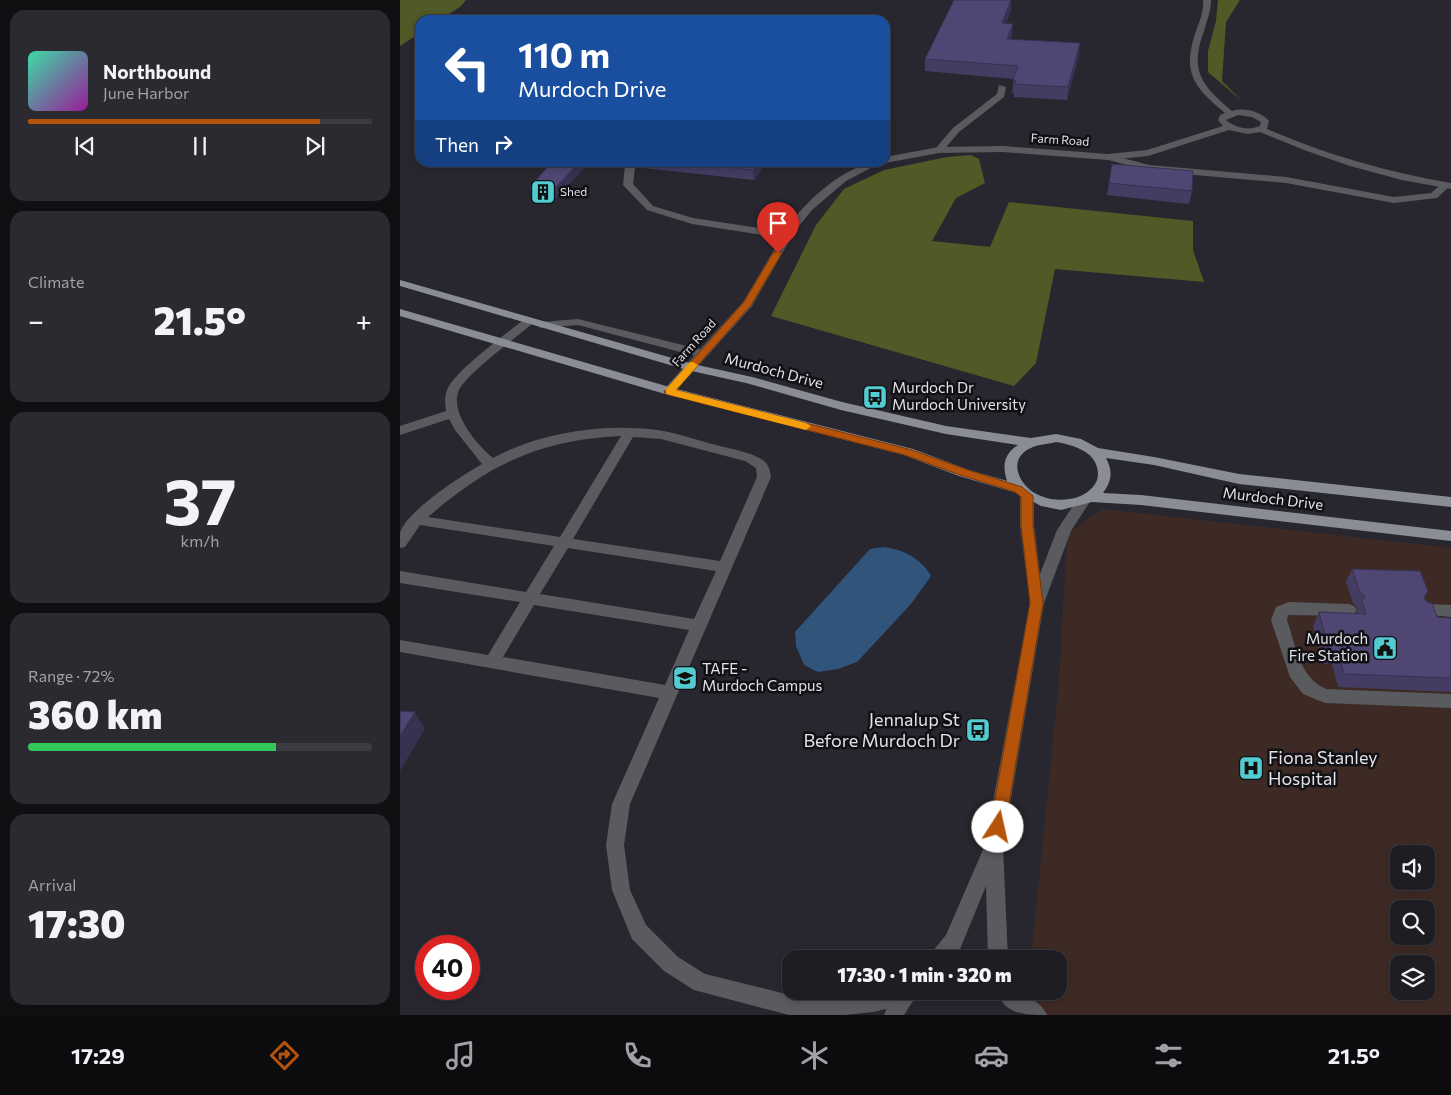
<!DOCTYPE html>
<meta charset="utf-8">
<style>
:root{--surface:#1e1d23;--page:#2b2a30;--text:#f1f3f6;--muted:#a1a2a6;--line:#3c3b41;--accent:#b45309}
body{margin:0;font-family:Commissioner,sans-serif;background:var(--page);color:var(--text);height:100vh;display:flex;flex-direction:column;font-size:19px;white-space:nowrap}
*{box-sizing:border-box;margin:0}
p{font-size:16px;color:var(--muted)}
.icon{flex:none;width:28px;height:28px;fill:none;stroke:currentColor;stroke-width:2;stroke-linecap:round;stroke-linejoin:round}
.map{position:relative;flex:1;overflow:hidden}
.side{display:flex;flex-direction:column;gap:10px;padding:10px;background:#101013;width:400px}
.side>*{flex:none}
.hud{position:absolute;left:15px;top:15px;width:475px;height:152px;border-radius:15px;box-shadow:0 2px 8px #0003,0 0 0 1px var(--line);background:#1a4fa0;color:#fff;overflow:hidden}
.tools{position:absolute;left:990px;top:845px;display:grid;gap:10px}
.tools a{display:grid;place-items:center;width:45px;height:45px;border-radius:10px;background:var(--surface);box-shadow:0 2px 8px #0003,0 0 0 1px var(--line);font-size:25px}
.speed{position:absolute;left:15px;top:935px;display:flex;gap:10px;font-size:25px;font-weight:700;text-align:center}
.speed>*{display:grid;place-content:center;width:65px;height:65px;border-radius:50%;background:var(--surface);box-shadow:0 2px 8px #0003,0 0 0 1px var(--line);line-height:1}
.speed .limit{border:8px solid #d22;background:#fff;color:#111}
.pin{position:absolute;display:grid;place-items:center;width:42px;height:42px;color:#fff;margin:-51px -21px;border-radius:50% 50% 50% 0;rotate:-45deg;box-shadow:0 0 5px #0007}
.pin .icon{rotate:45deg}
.me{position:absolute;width:55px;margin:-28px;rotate:10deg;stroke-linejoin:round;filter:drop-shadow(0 0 4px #0008)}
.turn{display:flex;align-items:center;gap:18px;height:105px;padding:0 20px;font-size:22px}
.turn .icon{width:65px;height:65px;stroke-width:2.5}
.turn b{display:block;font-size:35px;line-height:42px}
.then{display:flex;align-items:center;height:48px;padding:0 20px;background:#0003;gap:10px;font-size:19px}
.big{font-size:38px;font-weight:800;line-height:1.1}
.side .card{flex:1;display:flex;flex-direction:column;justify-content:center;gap:8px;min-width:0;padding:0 18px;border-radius:15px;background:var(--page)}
.side .dial{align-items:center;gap:0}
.dial b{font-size:65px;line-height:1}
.song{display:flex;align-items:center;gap:15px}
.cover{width:60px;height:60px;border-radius:8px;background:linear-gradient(135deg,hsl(160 70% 55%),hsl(300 70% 35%))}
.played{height:5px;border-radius:2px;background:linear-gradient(90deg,var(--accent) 85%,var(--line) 85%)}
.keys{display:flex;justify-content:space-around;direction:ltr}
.heat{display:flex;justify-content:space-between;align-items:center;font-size:28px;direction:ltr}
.charge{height:8px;border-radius:4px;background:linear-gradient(90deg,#34c759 72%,var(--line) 0)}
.trip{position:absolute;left:382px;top:950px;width:285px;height:50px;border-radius:15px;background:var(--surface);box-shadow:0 2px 8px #0003,0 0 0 1px var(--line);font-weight:800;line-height:50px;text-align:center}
.tabs{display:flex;height:80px;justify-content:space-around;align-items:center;background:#0c0c0e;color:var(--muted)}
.tabs .icon{width:35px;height:35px}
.tabs .active{color:var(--accent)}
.tabs b{font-size:22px;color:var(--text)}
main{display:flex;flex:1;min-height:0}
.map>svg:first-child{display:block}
.commercial{fill:#3d2a25;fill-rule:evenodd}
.forest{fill:#4f5a26}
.water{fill:#31547a}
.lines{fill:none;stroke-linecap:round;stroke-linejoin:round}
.service{fill:#5a5b5f;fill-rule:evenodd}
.minor{fill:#5a5b5f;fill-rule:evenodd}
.tertiary{fill:#5a5b5f;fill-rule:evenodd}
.primary{fill:#8b8d96;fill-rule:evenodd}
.wall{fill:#453c64}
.shaded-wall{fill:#383151}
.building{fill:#504674;stroke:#383151}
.route{fill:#b45309;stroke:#753606}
.slow{fill:#f59e0b}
.labels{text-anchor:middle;stroke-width:5;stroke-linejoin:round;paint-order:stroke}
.far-street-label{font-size:12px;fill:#e1e1e6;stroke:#111014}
.far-poi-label{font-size:12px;fill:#e1e1e6;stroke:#111014;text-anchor:start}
.street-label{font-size:15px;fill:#e1e1e6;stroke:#111014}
.poi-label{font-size:15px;fill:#e1e1e6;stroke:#111014;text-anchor:start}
.near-poi-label{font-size:18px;fill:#e1e1e6;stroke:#111014;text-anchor:end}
</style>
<main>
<section class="side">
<div class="card">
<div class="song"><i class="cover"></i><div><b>Northbound</b><p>June Harbor</p></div></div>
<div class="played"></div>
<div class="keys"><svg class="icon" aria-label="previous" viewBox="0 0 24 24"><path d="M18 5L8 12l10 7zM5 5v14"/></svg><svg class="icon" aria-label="pause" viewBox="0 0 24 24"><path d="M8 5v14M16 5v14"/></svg><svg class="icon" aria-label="next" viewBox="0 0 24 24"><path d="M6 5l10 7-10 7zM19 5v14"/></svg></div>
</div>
<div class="card"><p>Climate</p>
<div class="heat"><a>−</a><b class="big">21.5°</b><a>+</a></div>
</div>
<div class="card dial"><b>37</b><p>km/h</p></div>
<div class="card"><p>Range · 72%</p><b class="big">360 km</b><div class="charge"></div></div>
<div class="card"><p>Arrival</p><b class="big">17:30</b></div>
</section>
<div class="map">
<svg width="1051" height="1015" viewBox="0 0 1051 1015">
<rect width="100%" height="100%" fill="#28272f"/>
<!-- commercial -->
<path class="commercial" d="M 702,509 L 1051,548 L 1051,1015 L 625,1015 L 627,991 L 659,991 L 659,959 L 631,959 L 659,682 L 667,535 ZM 999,854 L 1026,854 L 1026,881 L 999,881 ZM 999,909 L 1026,909 L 1026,936 L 999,936 ZM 999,964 L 1026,964 L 1026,991 L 999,991 Z"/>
<!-- forest -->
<g class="forest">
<polygon points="0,0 66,0 61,6 40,20 20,20 20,33 0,46"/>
<polygon points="818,0 840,0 826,22 822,81 842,101 808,72 808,51 816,21"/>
<polygon points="571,155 579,159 585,183 556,198 532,241 590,247 609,202 793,221 793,250 804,282 655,269 636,363 614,386 371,316 416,225 444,189 484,170 547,157"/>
</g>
<!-- water -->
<path class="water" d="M 483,547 C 502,549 521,558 531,576 L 511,604 L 457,662 L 438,669 L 418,672 L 404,665 L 396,646 L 395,632 L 470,549 Z"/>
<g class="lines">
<!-- service -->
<g class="service">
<polygon points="599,85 606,87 604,97 559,132 542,152 536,152 536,148 553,128 597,94"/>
<polygon points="708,154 749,165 886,177 994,197 1031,193 1043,183 1049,183 1051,185 1037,198 994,203 886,183 749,171 705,159 705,155"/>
<path d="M 129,318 L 133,319 L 135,321 L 133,323 C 117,337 66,374 59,390 C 49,412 77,445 93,458 C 141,432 203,423 257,430 C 278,433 299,441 320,446 C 331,449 363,454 368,466 C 370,469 370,474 371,477 L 230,804 L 224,845 L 230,890 L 246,925 L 278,957 L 305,974 L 406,999 L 476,991 L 513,991 L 515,996 L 512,1003 L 473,1012 L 445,1015 L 389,1015 L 294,990 L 264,971 L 232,939 L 212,890 L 206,845 L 212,804 L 259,698 L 0,652 L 0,640 L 88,655 L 120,602 L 0,583 L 0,571 L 126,592 L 154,546 L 20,525 L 5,547 L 0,548 C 0,544 0,537 0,533 C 6,511 63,475 82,464 L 55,430 L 49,419 L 0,435 L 0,426 L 46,411 C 45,403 44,396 48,388 C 55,371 108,332 125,319 ZM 221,436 L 160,537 L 28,517 C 89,464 140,440 221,436 ZM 233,437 L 261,439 L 345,461 L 356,468 L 357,477 L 320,561 L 173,539 ZM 168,548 L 316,571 L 294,619 L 140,594 ZM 134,605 L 289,630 L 265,685 L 103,657 Z"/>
<polygon points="178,319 307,351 309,354 303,358 178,325 141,328 135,325 141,322"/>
<path d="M 889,602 L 949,604 L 954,606 L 957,610 L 954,614 L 949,616 L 888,615 L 887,620 C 896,646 899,677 926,689 L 1051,694 L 1051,708 L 925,703 L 903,694 L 890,677 L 871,620 L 876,607 Z"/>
<polygon points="1027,604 1051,605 1051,617 1022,614 1019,610 1022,606"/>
</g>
<!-- minor -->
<g class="minor">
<path d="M 803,0 L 811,0 C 811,11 807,20 804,31 C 789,71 802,86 832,111 C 845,107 861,112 869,121 L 867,129 C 927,155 987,172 1051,183 L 1051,189 L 1002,180 L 950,166 L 904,150 L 860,132 L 848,134 L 829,130 L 748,156 L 708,160 L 603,152 L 539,153 L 485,163 L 484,162 L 485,157 L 539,147 L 603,146 L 708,154 L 747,150 L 823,126 L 818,120 L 820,115 L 825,113 C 795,88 782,74 795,34 C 799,22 804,13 803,0 ZM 838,115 L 852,117 L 861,122 L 860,126 C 848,131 836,128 826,120 Z"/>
<path d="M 228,162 L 238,162 L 235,167 L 233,184 L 253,206 L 293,218 L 385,232 C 402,203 447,162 482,162 L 446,181 L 412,210 L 395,231 L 352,306 L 273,394 L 265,394 L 263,391 L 265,388 L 343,302 L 381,238 L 292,224 L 247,210 L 223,185 L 225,166 Z"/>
</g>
<!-- tertiary -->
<g class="tertiary">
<polygon points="627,491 632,493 634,496 634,525 640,574 657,530 679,497 689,497 691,500 671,531 644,603 603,846 608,959 588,959 586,886 560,949 552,959 529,959 532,952 546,935 585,845 630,602 620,525 620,496 622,493"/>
<polygon points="496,991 519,991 504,1015 484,1015 490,1000"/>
<path d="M 603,991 C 619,991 640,999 647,1015 C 629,1015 608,1015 600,998 Z"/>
</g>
<!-- primary -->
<path class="primary" d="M 0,280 L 293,364 L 352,377 L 442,402 L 546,426 L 631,438 L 656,434 L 681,439 L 698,448 L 754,457 L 839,474 L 1051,497 L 1051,507 L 839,484 L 754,465 L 706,458 C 713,471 712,481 703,493 L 741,495 L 1051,531 L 1051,541 L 741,505 L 692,502 L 661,510 L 641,506 L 617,493 L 559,476 L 504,455 L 265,394 L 0,316 L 0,309 L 273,388 L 513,449 L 569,470 L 607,481 C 602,465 604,454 618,445 L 546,434 L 441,410 L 346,383 L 287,370 L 0,286 ZM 656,442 C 674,445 698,452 698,474 C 698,479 696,484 692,488 C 676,505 641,503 626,486 C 613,472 614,454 633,447 C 640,444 649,444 656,442 Z"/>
</g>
<!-- wall -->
<g class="wall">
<polygon points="611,10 606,23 612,36 611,39 679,55 667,100 614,97 614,93 612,93 614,79 525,71 525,59"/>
<polygon points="152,162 156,198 132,195 130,187"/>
<polygon points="242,162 365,162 365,163 354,180 243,168"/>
<polygon points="709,183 792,191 789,204 707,195"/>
<polygon points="952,569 1024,598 1037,617 1051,618 1051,692 938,687 932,664 923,664 913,626 919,612 956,614 958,609 953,603 946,582"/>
</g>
<!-- shaded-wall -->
<g class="shaded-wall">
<polygon points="611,0 611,10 601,35 602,23"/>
<polygon points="613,24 612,36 607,51 607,39"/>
<polygon points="680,43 679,55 667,100 668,87"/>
<polygon points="180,162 190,162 156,198 153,190"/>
<polygon points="358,162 365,162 365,163 354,180 353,170"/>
<polygon points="15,712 25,729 0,771 0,736"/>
</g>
<!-- building -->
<g class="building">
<polygon points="554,0 611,0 602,23 613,24 607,39 680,43 668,87 615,84 616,81 613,80 618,66 525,59"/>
<polygon points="152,162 180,162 153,190 130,187"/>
<polygon points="279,162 358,162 353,170"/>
<polygon points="712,164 793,171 792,191 709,183"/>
<polygon points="952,569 1020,571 1028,591 1024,598 1027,602 1032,603 1037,617 1051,618 1051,678 944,674 938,651 929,651 919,612 966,614 962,601 965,597 959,590"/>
<polygon points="0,711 15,712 0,736"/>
</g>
<!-- route -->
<polygon class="route" points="378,250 382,253 351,305 276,390 512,450 568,470 622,487 633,496 633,525 643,603 605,827 603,832 598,834 592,832 590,827 630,603 621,525 621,497 615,492 560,475 505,455 266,394 264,392 344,302 373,253"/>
<!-- slow -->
<polygon class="slow" points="290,362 293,362 298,365 276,390 406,423 411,426 406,430 266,394 266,389"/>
<!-- icons -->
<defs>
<symbol id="building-square" viewBox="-11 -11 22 22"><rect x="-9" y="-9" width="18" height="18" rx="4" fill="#52ccd0" stroke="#111014"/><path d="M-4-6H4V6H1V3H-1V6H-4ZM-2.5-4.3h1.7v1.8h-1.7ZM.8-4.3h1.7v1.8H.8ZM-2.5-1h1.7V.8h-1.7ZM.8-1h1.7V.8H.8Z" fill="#111"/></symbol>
<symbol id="bus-square" viewBox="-11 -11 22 22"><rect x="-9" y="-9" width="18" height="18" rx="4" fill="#52ccd0" stroke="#111014"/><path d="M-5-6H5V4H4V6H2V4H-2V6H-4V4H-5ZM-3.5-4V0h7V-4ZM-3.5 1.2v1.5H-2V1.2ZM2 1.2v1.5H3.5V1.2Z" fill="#111"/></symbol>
<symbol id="civic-square" viewBox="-11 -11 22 22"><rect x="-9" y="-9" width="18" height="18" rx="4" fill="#52ccd0" stroke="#111014"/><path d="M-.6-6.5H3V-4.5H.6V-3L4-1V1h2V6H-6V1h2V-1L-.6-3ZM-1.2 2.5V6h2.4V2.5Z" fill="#111"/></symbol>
<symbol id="university-square" viewBox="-11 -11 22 22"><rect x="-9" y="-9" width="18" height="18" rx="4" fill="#52ccd0" stroke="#111014"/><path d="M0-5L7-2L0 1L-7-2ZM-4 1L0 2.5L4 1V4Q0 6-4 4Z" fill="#111"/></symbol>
<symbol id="hospital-square" viewBox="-11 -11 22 22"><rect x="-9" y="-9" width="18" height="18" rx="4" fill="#52ccd0" stroke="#111014"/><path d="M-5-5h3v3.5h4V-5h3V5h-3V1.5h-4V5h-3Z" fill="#111"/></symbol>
</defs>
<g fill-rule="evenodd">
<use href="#building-square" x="129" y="178" width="28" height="28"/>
<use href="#bus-square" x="461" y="383" width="28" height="28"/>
<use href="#civic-square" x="971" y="634" width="28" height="28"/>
<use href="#university-square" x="271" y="664" width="28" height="28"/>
<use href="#bus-square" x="564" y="716" width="28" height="28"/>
<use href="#hospital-square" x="837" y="754" width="28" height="28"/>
</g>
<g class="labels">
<!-- far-street labels -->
<g class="far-street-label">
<text transform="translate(660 140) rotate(4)" y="4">Farm Road</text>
<text transform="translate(294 343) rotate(-48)" y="4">Farm Road</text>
</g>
<!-- far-poi labels -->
<g class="far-poi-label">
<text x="160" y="196">Shed</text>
</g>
<!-- street labels -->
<g class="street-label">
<text transform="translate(374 371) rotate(15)" y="5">Murdoch Drive</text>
<text transform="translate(873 499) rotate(7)" y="5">Murdoch Drive</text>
</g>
<!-- poi labels -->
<g class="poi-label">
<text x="492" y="393">Murdoch Dr<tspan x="492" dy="17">Murdoch University</tspan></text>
<text x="968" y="644" text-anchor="end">Murdoch<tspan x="968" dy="17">Fire Station</tspan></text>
<text x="302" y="674">TAFE -<tspan x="302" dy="17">Murdoch Campus</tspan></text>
</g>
<!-- near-poi labels -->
<g class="near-poi-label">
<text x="560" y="726">Jennalup St<tspan x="560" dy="21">Before Murdoch Dr</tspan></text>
<text x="868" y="764" text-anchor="start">Fiona Stanley<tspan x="868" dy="21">Hospital</tspan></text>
</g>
</g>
</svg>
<div class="tools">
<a><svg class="icon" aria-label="sound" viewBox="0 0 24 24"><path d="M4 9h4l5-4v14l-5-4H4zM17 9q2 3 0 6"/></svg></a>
<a><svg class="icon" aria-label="search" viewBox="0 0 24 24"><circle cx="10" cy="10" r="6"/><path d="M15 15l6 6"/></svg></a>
<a><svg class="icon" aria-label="layers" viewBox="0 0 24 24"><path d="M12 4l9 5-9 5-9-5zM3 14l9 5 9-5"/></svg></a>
</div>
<div class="speed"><div class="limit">40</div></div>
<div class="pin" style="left:378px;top:253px;background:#d93025"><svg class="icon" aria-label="arrive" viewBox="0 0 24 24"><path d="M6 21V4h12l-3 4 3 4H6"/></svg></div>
<svg class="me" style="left:598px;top:827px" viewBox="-20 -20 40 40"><circle r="19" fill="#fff"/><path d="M0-13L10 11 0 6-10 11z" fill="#b45309"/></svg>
<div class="trip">17:30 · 1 min · 320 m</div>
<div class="hud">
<div class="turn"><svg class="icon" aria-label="left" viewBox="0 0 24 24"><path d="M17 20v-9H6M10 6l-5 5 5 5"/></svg><div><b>110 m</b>Murdoch Drive</div></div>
<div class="then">Then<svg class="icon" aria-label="right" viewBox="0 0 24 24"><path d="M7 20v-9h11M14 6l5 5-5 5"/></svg></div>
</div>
</div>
</main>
<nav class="tabs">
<b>17:29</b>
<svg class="icon active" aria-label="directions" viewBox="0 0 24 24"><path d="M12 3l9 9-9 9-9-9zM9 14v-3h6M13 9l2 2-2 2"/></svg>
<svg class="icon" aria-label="music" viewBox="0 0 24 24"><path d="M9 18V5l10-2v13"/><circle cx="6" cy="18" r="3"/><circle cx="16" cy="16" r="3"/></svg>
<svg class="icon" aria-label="phone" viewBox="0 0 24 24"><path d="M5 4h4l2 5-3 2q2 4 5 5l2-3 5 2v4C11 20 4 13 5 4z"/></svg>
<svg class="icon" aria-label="climate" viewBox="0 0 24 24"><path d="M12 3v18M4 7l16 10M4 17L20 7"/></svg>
<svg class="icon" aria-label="car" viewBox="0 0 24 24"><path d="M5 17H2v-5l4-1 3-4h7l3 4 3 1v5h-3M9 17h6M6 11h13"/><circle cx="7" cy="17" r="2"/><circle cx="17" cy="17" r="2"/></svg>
<svg class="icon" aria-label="filters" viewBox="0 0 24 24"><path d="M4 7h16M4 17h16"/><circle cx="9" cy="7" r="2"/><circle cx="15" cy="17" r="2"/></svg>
<b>21.5°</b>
</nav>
